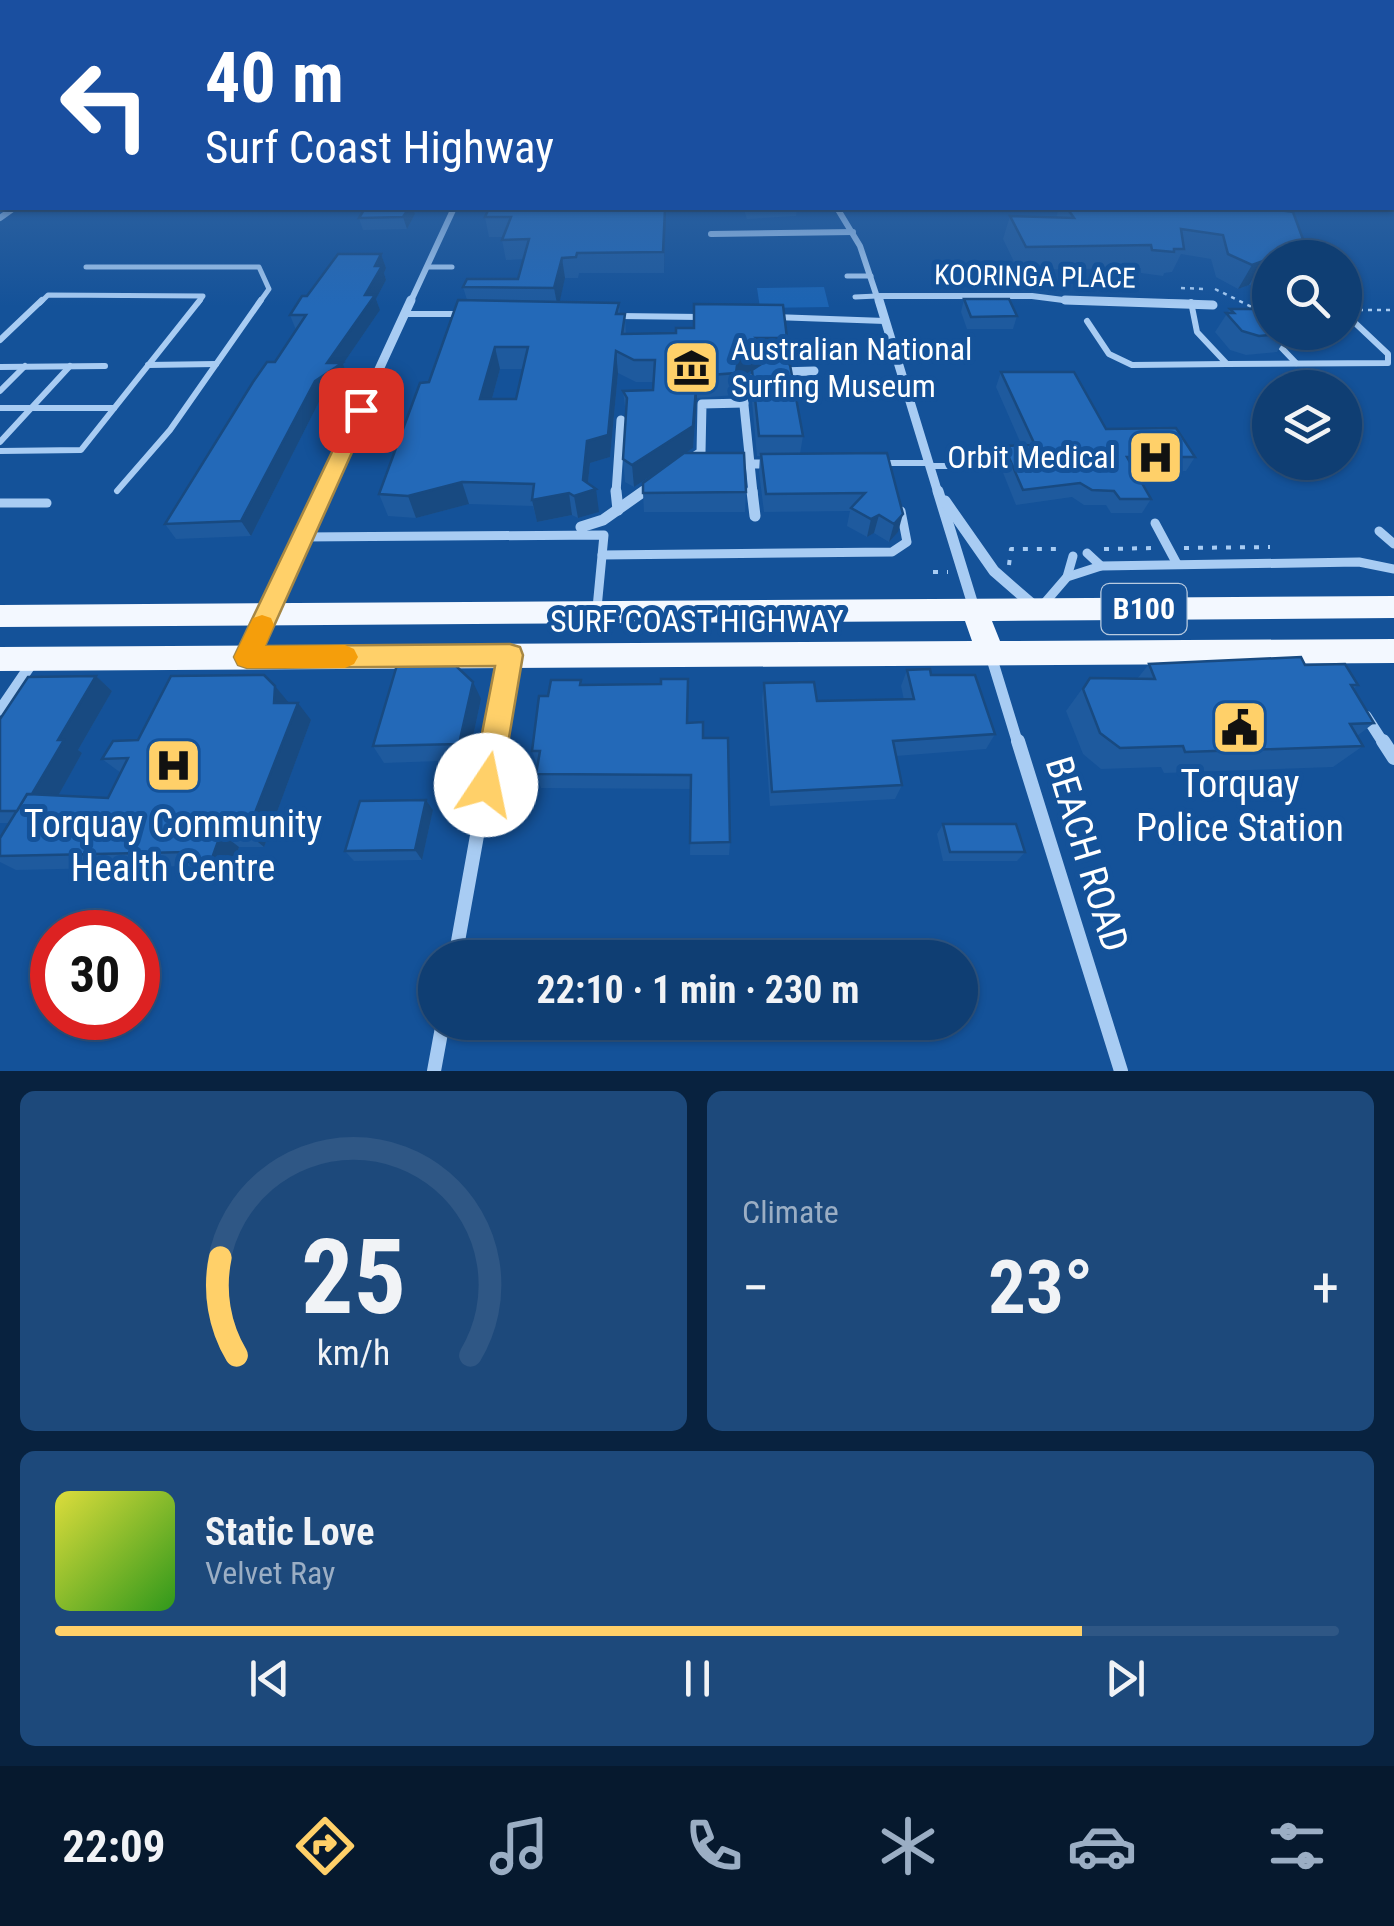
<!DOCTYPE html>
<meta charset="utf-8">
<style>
:root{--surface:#0f3e73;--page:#1d497b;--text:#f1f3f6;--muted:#9baec4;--line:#2f5785;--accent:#ffd069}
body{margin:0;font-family:"Roboto Condensed",sans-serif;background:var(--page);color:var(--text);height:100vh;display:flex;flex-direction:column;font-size:38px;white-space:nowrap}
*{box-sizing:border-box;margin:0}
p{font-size:32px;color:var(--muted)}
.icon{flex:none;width:55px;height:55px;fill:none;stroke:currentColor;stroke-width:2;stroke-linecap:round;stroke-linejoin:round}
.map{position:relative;height:1071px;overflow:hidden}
.side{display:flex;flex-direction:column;gap:20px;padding:20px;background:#08223f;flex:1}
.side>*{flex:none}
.guide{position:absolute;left:0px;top:0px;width:1395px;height:210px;box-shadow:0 2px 8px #0004,0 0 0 2px var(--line);background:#1a4fa0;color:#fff;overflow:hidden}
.fabs{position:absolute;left:1252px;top:240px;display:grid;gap:20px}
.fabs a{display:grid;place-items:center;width:110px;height:110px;border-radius:50%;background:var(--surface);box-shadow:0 2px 8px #0004,0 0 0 2px var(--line);font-size:50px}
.speed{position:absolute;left:30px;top:910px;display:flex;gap:20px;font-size:50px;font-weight:700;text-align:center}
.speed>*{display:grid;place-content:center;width:130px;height:130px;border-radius:50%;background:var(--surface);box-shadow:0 2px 8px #0004,0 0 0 2px var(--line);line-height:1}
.speed .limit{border:15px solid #d22;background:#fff;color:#111}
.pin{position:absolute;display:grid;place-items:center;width:85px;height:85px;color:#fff;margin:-42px;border-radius:20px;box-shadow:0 5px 15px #0006}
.me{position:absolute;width:110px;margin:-55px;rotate:11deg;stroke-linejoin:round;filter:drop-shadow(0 0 8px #0008)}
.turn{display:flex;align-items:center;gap:35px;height:210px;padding:0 40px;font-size:45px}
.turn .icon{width:130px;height:130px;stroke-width:2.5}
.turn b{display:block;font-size:70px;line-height:85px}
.big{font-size:75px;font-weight:700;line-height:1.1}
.side .card{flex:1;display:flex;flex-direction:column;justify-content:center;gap:15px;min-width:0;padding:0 35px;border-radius:15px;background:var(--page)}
.side .dial{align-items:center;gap:0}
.dial svg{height:260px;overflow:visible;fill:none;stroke:var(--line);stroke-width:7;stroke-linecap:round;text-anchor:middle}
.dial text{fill:var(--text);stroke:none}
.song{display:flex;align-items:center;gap:30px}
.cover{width:120px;height:120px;border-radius:15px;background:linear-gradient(135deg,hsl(60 70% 55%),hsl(110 70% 35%))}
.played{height:10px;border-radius:5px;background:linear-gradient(90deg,var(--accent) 80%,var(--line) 80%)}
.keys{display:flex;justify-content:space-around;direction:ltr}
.heat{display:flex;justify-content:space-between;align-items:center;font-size:55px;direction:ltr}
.side .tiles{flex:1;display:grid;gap:20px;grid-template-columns:1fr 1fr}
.card:last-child{grid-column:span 2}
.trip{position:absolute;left:418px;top:940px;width:560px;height:100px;border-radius:50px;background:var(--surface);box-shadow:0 2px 8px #0004,0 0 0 2px var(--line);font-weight:700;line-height:100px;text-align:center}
.tabs{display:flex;height:160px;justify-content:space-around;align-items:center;background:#06192e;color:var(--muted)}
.tabs .icon{width:70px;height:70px}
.tabs .on{color:var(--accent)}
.tabs b{font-size:45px;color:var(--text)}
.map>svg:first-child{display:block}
.green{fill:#1c64b3}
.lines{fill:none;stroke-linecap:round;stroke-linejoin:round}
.path-far1{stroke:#a8ccf3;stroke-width:2.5;stroke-dasharray:4 5;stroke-linecap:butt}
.path{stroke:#a8ccf3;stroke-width:4;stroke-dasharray:5 9;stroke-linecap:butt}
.lane-far2{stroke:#a8ccf3;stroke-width:5}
.lane-far1{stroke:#a8ccf3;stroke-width:6}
.lane{stroke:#a8ccf3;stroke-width:9}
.street-far3{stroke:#a8ccf3;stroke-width:6}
.street-far2{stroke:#a8ccf3;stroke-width:9}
.street-far1{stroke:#a8ccf3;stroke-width:11}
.street{stroke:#a8ccf3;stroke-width:14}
.primary{fill:#f3f8ff;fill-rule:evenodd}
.wall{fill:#1e5a9e;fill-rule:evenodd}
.shaded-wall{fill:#184a81}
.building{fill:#2369b8;stroke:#184a81;stroke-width:2.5;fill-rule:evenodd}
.route{fill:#ffd069;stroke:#a68744;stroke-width:2.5}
.slow{fill:#f59e0b}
.labels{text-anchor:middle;stroke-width:10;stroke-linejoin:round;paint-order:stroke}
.far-street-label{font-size:28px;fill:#fff;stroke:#145299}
.shield{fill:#145299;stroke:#b8cbe0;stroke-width:2.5}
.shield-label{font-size:30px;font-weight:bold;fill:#fff}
.poi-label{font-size:32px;fill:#fff;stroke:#145299;text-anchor:start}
.street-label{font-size:32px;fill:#fff;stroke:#145299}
.near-poi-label{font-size:38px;fill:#fff;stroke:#145299}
.near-street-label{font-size:38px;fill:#fff;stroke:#145299}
</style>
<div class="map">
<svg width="1394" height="1071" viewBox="0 0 1394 1071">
<rect width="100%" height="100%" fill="#145299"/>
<!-- green -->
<polygon class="green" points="824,287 829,307 760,308 757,288"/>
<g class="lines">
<!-- path-far1 -->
<g class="path-far1">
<polyline points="1181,288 1206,289"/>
<polyline points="1215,289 1256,309"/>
<polyline points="1359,310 1394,310"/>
</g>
<!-- path -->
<g class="path">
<polyline points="1184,548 1270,547"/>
<polyline points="1104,549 1155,548"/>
<polyline points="1009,565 1011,549 1060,549"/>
<polyline points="933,572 948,572"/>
</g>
<!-- lane-far2 -->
<g class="lane-far2">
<polyline points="86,267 259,267 269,289 259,303"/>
<polyline points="427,267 452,267"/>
<polyline points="847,276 871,276"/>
<polyline points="855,297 877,296"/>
<polyline points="40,303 48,295 203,296 198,303"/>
</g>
<!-- lane-far1 -->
<g class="lane-far1">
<polyline points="1191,302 1197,332 1227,364 1388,363 1388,354 1353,321"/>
<polyline points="405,314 460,314"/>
<polyline points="619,316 700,317"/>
<polyline points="774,317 885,321"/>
<polyline points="1087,321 1109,354 1132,365 1227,364"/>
<polyline points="0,340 42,300"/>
<polyline points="1275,341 1296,363"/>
<polyline points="148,365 216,364"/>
<polyline points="0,367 105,366"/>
<polyline points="0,391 25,366"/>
<polyline points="0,408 114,408"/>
<polyline points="0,442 70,366"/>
<polyline points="0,451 81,450 200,300"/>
<polyline points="882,463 928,463"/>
<polyline points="929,466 970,466"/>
<polyline points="117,491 170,430 261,300"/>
</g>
<!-- lane -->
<g class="lane">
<polyline points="0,503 47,503"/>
<polyline points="1155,523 1177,564"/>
<polyline points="1379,531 1394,544"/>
<polyline points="303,537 604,535 597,608"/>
<polyline points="1087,553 1101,566"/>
<polyline points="602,555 892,552 907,542 901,511"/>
<polyline points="1067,577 1073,556"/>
<polyline points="1042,606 1067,577 1101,566 1359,562 1394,569"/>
</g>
<!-- street-far3 -->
<g class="street-far3">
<polyline points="837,208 860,246 879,303"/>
<polyline points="0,218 14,208"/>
<polyline points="711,234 853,232"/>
<polyline points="877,296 1032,296 1071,301 1197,303"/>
<polyline points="410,303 454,208"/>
</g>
<!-- street-far2 -->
<g class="street-far2">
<polyline points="879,300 938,493"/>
<polyline points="1065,300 1213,305"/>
<polyline points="780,372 814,371"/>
<polyline points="689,460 701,452 702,404 744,403"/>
<polyline points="732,464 770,464"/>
<polyline points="322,493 411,300"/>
<polyline points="616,493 621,420"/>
<polyline points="641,493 651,486"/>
<polyline points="753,493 742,386 763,372"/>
</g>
<!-- street-far1 -->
<g class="street-far1">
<polyline points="616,491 618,510"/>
<polyline points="752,491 755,516"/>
<polyline points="938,491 974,608"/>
<polyline points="945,501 994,571 1033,605"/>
<polyline points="581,527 603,520 644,491"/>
<polyline points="247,656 323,491"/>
<polyline points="991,656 1018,744"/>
<polyline points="0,710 34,660"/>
<polyline points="1366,716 1384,744"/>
<polyline points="494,744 510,656"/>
</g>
<!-- street -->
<g class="street">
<polyline points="1018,741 1121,1071"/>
<polyline points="1383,741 1394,758"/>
<polyline points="455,958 494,741"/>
<polyline points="434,1071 443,1022"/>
</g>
<!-- primary -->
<polygon class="primary" points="1394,596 1394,618 992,621 1000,641 1394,639 1394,663 0,671 0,647 972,641 965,621 0,627 0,605"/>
</g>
<!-- wall -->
<g class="wall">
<polygon points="125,208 221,208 219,209 126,209"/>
<polygon points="365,208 413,208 415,214 407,229 363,230 359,218"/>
<path d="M 489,208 L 546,208 L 546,209 L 666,212 L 664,273 L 579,273 L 578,278 L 565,278 L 559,302 L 619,303 L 620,314 L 625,314 L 626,334 L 787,338 L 785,359 L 761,360 L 737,380 L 735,395 L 697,398 L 693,448 L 684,453 L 746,492 L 745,512 L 644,512 L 643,493 L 682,455 L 634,487 L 625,482 L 623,459 L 626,415 L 623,391 L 653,390 L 654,382 L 636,382 L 618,373 L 610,457 L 590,463 L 588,484 L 599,512 L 578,518 L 572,515 L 537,522 L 533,506 L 469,504 L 416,518 L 388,516 L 379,494 L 467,300 L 463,287 L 518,279 L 524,259 L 506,260 L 502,240 L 503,237 L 489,237 L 485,217 ZM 500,369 L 523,369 L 516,399 L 492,399 Z"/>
<polygon points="735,208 797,208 796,216 747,219 744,210 737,210"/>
<polygon points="1059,208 1264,208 1308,253 1306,258 1270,258 1270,288 1249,285 1238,289 1216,277 1211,259 1181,254 1172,272 1164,273 1163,276 1141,273 1141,268 1018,270 1003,239 1010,216 1056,218"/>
<polygon points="381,254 386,268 384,273 386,280 376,299 380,310 343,364 348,377 322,396 251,536 176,539 165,524 296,330 290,315 307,296"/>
<polygon points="964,299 1017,316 1013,329 967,329 961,312"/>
<polygon points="1230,309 1289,333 1277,352 1246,355 1230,350 1215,332"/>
<polygon points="752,370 803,436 800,454 887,453 898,532 889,542 874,533 867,537 847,526 850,511 764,512 759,472 760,456 757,456 751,390"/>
<polygon points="1001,372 1106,429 1195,457 1186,471 1135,472 1151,499 1142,513 1111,513 1106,505 1084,505 1072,497 1016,505 998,460 1004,446 1022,446 996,387"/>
<polygon points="1149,664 1305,665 1358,685 1353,689 1374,723 1357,736 1363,746 1333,767 1164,773 1161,767 1101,769 1083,754 1066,711 1090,678 1137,679"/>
<polygon points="907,670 931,675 995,734 986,749 896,756 902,785 895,799 770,806 762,699 764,683 817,701 904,700 901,686"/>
<polygon points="96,676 112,691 78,750 82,753 58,796 108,798 121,773 102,759 138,740 275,686 288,703 311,720 264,847 239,847 230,874 203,876 189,866 16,870 0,862 0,838 9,823 0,823 0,719"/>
<polygon points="581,680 582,685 688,723 703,738 730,842 729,855 690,855 691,789 541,788 536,774 537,765 532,751 548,696"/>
<polygon points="481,699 468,760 384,763 373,746"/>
<polygon points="426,800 433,810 422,860 354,861 345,851"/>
<polygon points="943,824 1025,852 1017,861 943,861 937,834"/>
</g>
<!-- shaded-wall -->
<g class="shaded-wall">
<polygon points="409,208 413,208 415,214 407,229 403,217"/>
<polygon points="665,208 691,208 666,212 664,273"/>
<polygon points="381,254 386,268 384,273 386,280 376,299 380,310 343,364 348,377 322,396 251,536 241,521 315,381 365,295"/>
<polygon points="562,258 565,278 558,309 554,288"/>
<polygon points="1263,261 1249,285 1238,289 1252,265"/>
<polygon points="763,342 761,364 737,380 735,395 738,358"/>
<polygon points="495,347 500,369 486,421 480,399"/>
<polygon points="616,351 618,373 610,457 590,463 587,492 596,489 599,512 578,518 574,496 583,480 587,441"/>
<polygon points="697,376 697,398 693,448 634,487 632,465"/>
<polygon points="462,482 469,504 416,518 408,496"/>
<polygon points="569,493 572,515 537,522 532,500"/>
<polygon points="903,514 898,532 889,542 894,524"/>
<polygon points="879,515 874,533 867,537 871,519"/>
<polygon points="96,676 112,691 78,750 82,753 43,823 22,810 58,740"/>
<polygon points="473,682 481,699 468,760 459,744"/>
<polygon points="275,686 289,703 274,703"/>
<polygon points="298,703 311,720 264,847 247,833"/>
<polygon points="426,800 433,810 422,860 415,850"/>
<polygon points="221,833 239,847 230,874 211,861"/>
</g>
<!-- building -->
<g class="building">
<polygon points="365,208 409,208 403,217 359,218"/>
<polygon points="489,208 598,209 598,208 665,208 663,252 577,253 576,257 562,258 554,288 463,287 467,279 518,279 529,239 502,240 511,217 485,217"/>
<polygon points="1067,208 1264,208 1293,212 1308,253 1301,252 1302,258 1270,258 1270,262 1263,261 1252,265 1228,254 1223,235 1181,229 1184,249 1174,249 1174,252 1152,250 1151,245 1026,247 1010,216 1074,218"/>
<polygon points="338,254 381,254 375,266 382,266 365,295 375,295 327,363 342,363 315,381 241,521 165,524 253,382 267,362 275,362 306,315 290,315 302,296 307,296"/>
<polygon points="964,299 1009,299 1017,316 971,317"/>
<path d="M 458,300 L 619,303 L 616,314 L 625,314 L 622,334 L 676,333 L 676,328 L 694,328 L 694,304 L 783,305 L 787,338 L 757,338 L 763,342 L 738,358 L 736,373 L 697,376 L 693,426 L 632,465 L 623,459 L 627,398 L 623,391 L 653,390 L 655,360 L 634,360 L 616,351 L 608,435 L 587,441 L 583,480 L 596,489 L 574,496 L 569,493 L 532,500 L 534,484 L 462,482 L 408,496 L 379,494 L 420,383 L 429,382 ZM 495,347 L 528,347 L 516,399 L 480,399 Z"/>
<polygon points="1230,309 1269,309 1270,332 1289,333 1259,336 1242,331 1226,313 1234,313"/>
<polygon points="784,360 790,365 803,436 759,436 752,370 766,361"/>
<polygon points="1001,372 1074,372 1106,429 1176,428 1195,457 1127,457 1151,499 1120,499 1114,491 1092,490 1080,483 1023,490 1004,446 1035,445"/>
<polygon points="684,453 744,453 746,492 643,493 643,483"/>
<polygon points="887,453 903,514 894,524 879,515 871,519 851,508 865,493 766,494 761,454"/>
<polygon points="1301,657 1305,665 1345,664 1358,685 1351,685 1374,723 1350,724 1363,746 1185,752 1183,746 1120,748 1100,733 1083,689 1090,678 1155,679 1149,664"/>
<polygon points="397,665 455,665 473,682 459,744 373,746"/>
<polygon points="930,669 931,675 975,675 995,734 893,741 902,785 772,792 764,683 814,682 817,701 914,699 907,670"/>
<polygon points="264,675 275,686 274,703 298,703 247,833 221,833 211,861 183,862 187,852 0,856 0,838 27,794 108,798 128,758 102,759 113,741 138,740 171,676"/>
<polygon points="96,676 58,740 64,740 32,794 27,794 17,811 0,811 0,719 28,677"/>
<polygon points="661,679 688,679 687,723 703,722 703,738 728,738 730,842 690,843 691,775 536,774 540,751 532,751 539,696 548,696 551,680 581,680 580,685 661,684"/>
<polygon points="426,800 415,850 345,851 360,801"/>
<polygon points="943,824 1016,824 1025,852 950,852"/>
</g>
<!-- sky -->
<linearGradient id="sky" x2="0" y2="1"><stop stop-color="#0b2d54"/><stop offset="0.51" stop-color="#3466a2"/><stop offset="1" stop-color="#3466a2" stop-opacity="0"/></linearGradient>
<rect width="1394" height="306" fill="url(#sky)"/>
<!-- route -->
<polygon class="route" points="361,404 371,410 265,646 510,644 520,647 523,655 501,785 497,795 486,799 476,795 472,785 495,666 247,668 238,665 234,657 352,410"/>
<!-- slow -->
<polygon class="slow" points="262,615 271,618 274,625 265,646 345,645 354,649 358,657 354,664 345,668 247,668 238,665 234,657 253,618"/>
<!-- icons -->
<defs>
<symbol id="museum-square" viewBox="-11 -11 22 22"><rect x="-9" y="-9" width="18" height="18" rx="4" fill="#ffd069" stroke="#145299"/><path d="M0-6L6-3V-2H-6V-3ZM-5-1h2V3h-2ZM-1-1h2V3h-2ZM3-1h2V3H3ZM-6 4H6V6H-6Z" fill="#111"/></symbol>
<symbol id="hospital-square" viewBox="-11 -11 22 22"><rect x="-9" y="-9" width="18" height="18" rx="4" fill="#ffd069" stroke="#145299"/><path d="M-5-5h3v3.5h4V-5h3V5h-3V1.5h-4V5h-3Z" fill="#111"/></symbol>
<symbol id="civic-square" viewBox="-11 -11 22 22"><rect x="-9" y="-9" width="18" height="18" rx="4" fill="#ffd069" stroke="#145299"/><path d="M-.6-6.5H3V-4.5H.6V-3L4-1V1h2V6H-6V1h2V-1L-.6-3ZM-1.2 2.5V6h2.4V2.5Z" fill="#111"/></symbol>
</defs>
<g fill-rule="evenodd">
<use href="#museum-square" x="660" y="336" width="63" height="63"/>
<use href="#hospital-square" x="1124" y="426" width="63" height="63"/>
<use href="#civic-square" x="1208" y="696" width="63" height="63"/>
<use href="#hospital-square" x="142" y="734" width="63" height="63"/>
</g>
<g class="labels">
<!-- far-street labels -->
<g class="far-street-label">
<text transform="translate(1035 276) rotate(1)" y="10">KOORINGA PLACE</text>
</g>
<!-- shield labels -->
<rect class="shield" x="1101.5" y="584" width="85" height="50" rx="8"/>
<g class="shield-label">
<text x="1144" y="619">B100</text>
</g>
<!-- poi labels -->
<g class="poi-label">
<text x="731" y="360">Australian National<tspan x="731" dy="37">Surfing Museum</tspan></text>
<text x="1116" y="468" text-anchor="end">Orbit Medical</text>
</g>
<!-- street labels -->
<g class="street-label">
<text x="697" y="632">SURF COAST HIGHWAY</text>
</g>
<!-- near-poi labels -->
<g class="near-poi-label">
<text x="1240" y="797">Torquay<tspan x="1240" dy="44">Police Station</tspan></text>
<text x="173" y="837">Torquay Community<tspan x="173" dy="44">Health Centre</tspan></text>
</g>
<!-- near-street labels -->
<g class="near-street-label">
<text transform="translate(1087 854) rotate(73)" y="13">BEACH ROAD</text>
</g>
</g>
</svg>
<div class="fabs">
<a><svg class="icon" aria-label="search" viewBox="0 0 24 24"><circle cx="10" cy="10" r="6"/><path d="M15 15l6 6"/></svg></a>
<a><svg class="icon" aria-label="layers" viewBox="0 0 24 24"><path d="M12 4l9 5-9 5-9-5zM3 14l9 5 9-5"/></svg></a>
</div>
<div class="speed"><div class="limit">30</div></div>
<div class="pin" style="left:361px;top:410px;background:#d93025"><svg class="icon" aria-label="arrive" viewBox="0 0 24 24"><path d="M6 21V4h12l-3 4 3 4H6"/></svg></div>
<svg class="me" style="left:486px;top:785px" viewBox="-20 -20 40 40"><circle r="19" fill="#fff"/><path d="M0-13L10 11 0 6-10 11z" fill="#ffd069"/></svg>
<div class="trip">22:10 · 1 min · 230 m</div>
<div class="guide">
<div class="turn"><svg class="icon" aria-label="left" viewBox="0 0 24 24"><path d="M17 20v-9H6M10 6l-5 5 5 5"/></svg><div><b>40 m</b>Surf Coast Highway</div></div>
</div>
</div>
<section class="side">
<div class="tiles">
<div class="card dial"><svg viewBox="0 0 100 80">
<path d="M14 69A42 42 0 1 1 86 69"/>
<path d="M14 69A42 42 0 0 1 9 39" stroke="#ffd069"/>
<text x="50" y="56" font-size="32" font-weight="700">25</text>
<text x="50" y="72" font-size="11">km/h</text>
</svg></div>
<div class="card"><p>Climate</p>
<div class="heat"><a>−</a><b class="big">23°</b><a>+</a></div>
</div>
<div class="card">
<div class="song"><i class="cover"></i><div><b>Static Love</b><p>Velvet Ray</p></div></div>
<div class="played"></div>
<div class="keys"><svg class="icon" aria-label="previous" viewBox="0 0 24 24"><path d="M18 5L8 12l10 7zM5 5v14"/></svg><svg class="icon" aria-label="pause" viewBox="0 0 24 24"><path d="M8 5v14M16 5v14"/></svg><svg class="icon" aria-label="next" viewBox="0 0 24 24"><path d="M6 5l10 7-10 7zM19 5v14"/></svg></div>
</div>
</div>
</section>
<nav class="tabs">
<b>22:09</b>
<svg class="icon on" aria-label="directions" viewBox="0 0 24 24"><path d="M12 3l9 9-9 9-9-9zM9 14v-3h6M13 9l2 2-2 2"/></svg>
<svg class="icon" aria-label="music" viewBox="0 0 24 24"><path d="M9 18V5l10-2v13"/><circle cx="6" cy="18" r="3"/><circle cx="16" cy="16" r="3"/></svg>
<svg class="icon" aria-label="phone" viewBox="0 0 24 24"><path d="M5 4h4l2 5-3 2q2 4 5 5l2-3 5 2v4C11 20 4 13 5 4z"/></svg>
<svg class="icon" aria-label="climate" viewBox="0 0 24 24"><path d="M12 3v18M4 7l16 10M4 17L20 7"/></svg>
<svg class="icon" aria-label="car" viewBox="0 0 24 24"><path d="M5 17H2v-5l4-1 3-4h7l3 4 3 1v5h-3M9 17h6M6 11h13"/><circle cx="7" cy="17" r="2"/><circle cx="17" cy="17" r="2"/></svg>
<svg class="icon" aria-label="filters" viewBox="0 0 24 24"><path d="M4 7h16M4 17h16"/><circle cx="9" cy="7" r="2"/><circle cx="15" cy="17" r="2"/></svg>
</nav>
